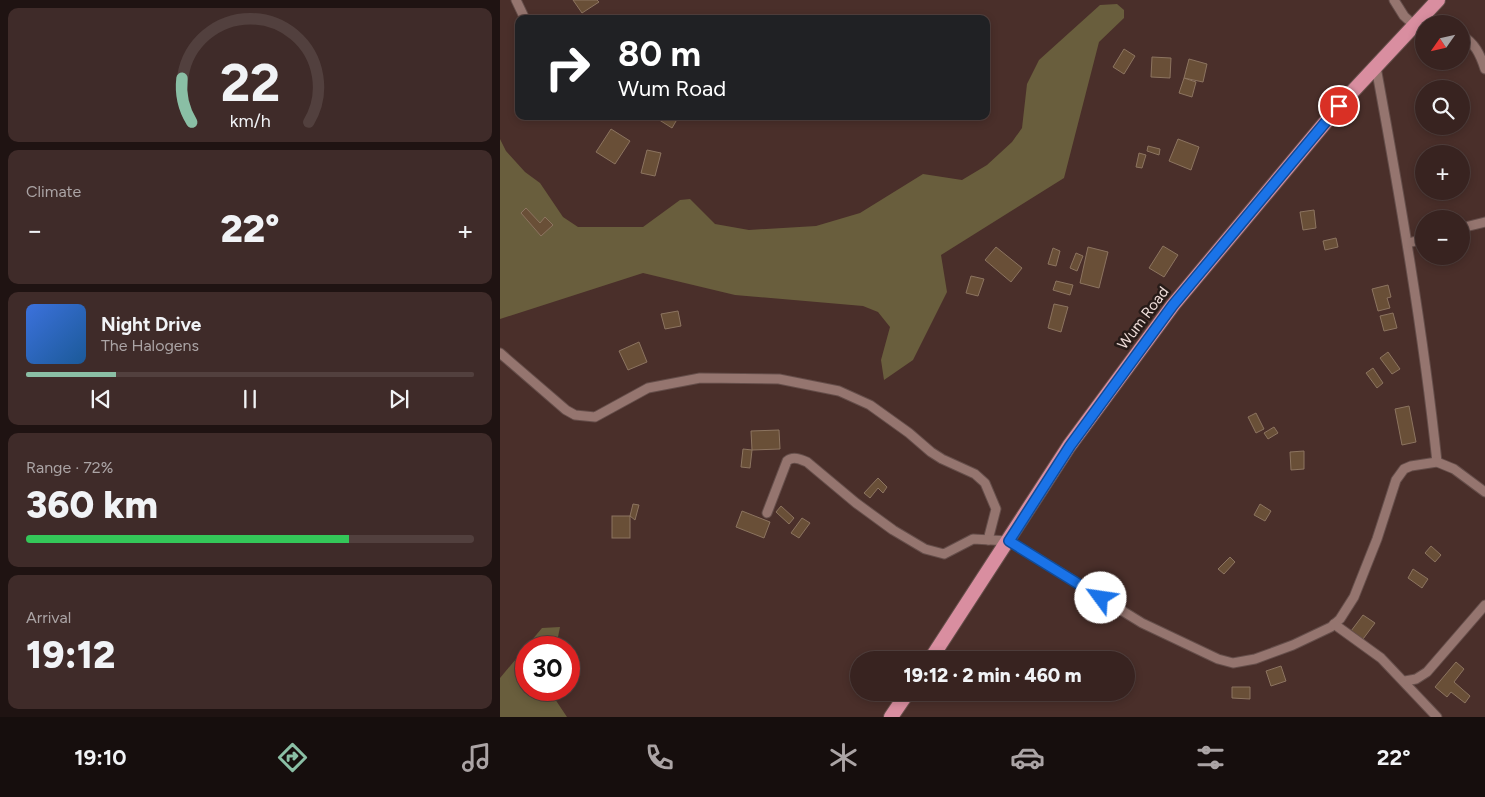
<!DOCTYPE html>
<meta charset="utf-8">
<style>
:root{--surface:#382320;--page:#3f2b29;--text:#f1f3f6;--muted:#aba4a5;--line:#52403e;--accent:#8abfa5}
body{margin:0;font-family:Figtree,sans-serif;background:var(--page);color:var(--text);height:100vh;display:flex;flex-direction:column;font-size:19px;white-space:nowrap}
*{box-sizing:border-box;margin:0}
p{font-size:16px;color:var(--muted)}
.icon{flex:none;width:28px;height:28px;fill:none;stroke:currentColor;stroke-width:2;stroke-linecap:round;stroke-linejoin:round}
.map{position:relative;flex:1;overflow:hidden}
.sheet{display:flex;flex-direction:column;gap:8px;padding:8px;background:#1f1312;width:500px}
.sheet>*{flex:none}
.top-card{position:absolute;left:15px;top:15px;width:475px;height:105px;border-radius:10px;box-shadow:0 2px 8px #0003,0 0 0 1px var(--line);background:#202124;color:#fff;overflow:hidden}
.needle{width:32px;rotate:236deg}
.controls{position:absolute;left:915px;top:15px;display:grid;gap:10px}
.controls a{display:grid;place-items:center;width:55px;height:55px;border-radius:50%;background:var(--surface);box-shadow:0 2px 8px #0003,0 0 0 1px var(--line);font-size:25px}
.speed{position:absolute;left:15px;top:636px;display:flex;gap:10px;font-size:25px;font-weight:700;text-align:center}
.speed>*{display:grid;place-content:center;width:65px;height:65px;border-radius:50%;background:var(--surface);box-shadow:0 2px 8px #0003,0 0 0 1px var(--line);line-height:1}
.speed .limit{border:8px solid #d22;background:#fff;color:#111}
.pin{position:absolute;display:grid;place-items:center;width:42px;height:42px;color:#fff;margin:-21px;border:2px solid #fff;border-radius:50%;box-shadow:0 1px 5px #0007}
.me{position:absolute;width:55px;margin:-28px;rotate:301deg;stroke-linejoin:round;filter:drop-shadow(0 0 4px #0008)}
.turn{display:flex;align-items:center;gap:18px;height:105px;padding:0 20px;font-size:22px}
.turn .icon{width:65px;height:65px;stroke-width:2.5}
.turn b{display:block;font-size:35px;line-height:42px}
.big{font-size:38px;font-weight:800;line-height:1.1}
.sheet .widget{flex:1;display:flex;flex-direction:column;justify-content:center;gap:8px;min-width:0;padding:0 18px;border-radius:10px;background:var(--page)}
.sheet .dial{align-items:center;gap:0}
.dial svg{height:130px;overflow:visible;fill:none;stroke:var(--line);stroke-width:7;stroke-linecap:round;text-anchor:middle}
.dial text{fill:var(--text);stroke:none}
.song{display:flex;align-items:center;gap:15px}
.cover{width:60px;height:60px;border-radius:8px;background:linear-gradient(135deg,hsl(220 70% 55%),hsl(210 70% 35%))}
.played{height:5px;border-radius:2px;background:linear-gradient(90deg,var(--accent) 20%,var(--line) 20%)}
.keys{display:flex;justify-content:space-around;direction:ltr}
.heat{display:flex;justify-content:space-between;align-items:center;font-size:28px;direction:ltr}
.charge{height:8px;border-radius:4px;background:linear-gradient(90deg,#34c759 72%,var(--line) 0)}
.trip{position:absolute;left:350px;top:651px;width:285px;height:50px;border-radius:25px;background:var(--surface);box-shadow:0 2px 8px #0003,0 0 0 1px var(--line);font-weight:800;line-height:50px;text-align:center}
.tabs{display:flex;height:80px;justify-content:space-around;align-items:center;background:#160e0d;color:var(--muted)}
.tabs .icon{width:35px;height:35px}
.tabs .current{color:var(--accent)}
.tabs b{font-size:22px;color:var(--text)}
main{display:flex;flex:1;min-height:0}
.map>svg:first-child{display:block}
.forest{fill:#695e3d}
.building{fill:#694f37;stroke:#8c7460}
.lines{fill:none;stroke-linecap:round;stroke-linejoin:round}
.minor-casing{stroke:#654e4a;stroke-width:11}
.trunk-casing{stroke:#654e4a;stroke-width:16}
.minor{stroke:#95756f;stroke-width:9}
.trunk{stroke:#d98ea0;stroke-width:14}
.route-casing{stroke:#114b97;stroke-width:12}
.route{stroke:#1a73e8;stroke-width:9}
.labels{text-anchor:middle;stroke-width:5;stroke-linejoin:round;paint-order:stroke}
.street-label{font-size:15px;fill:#efddd9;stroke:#271b18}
</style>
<main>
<section class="sheet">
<div class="widget dial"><svg viewBox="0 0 100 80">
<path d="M14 69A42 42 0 1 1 86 69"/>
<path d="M14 69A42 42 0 0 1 8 42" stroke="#8abfa5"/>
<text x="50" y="56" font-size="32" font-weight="700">22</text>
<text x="50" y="72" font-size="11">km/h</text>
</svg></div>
<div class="widget"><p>Climate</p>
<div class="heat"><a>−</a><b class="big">22°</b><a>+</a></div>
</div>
<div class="widget">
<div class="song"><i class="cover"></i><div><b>Night Drive</b><p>The Halogens</p></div></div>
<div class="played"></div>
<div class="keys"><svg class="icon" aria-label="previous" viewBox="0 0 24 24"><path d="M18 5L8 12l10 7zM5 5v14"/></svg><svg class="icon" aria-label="pause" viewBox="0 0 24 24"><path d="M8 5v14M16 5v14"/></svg><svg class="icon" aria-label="next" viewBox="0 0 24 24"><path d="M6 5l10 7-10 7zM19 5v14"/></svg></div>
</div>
<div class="widget"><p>Range · 72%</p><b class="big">360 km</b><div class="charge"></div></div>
<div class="widget"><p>Arrival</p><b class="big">19:12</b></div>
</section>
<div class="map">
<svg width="985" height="717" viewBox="0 0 985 717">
<rect width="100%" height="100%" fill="#4a2f2a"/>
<!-- forest -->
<g class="forest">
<polygon points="617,4 624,10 624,18 599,42 564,178 441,255 447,292 413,360 384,380 381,360 390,327 378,312 363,306 235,295 143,273 0,319 0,139 6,151 25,172 40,183 63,217 78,227 143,227 180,200 190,199 215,224 249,230 316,226 360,213 423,174 462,180 487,165 512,142 522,128 527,84 539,60 600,5"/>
<polygon points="60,627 56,647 26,648 26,690 52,690 55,699 67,717 0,717 0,678 42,628"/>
</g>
<!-- building -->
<g class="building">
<polygon points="73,0 97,0 99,2 82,13"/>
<polygon points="624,49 635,56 624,74 613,67"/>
<polygon points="652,57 671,58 670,78 651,77"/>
<polygon points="689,59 707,64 703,82 684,78"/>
<polygon points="684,78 696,82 692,97 679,93"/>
<polygon points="153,116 179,116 172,128"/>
<polygon points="111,129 130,141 115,164 96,152"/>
<polygon points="678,139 699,147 691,170 669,161"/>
<polygon points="648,146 660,149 659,155 647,151"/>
<polygon points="147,150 161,153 155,176 141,173"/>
<polygon points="639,153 646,155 642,168 636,167"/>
<polygon points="26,208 40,223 45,217 53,225 41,236 21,213"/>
<polygon points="814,210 816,228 803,230 800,212"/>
<polygon points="836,238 838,247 825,250 823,241"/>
<polygon points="663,246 678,255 664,277 649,268"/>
<polygon points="496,247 522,268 511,282 485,260"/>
<polygon points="588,247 608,252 599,288 580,283"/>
<polygon points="553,248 560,251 556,266 548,264"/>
<polygon points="576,253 583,256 577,271 570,268"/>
<polygon points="471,276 484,279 478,296 466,293"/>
<polygon points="556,281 573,285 570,295 553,290"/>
<polygon points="888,285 891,297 887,298 890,308 878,311 872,289"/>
<polygon points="554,304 568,307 561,332 548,328"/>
<polygon points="178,311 181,326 165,329 161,314"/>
<polygon points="893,313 897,328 884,331 880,316"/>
<polygon points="139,342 147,362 128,370 119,351"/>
<polygon points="888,352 900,369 892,374 880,358"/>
<polygon points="873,368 883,383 877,388 866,373"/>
<polygon points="909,406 916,442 902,445 895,409"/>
<polygon points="756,413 764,429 756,433 748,417"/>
<polygon points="774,427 778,433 768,439 764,433"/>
<polygon points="279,430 280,449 252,450 251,431"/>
<polygon points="243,449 252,450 250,468 241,467"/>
<polygon points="804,451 804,469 791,470 790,452"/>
<polygon points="378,478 387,487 383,493 378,488 370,498 364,493"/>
<polygon points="133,504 139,505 135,520 130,516"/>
<polygon points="760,504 771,511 765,521 754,515"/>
<polygon points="281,506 294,518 289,524 276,512"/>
<polygon points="242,511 270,522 264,538 236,527"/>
<rect x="112" y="516" width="18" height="22"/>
<polygon points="302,518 310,523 299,538 291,533"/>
<polygon points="931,546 941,555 935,562 925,553"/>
<polygon points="730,557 735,562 724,574 718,569"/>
<polygon points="913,569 928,579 922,588 908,578"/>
<polygon points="863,615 875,623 863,639 851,631"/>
<polygon points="956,662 964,669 954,682 970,696 965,703 951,692 947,697 935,687"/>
<polygon points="781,666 786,681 771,686 766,671"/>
<polygon points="732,687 750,687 750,699 732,698"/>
</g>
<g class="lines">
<defs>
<g id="minor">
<polyline points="16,0 25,19"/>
<polyline points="894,0 904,16 915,26"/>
<polyline points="923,18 937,24"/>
<path d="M 961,35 C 975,43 980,54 985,69"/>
<path d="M 876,67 C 900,198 923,329 937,462"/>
<polyline points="961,228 985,222"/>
<polyline points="908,243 924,239"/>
<polyline points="0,353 66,410 75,415 95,417 148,388 200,378 279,379 339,391 370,405 409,433 431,452 442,459 475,474 485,483 496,509 488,540"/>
<path d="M 267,513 L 287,461 C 293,456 300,459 307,462 L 356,503 L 393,530 L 425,549 L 444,554 L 473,539 L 509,541 L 642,623 L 718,659 L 733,663 L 755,659 L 793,645 L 831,627 L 840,619 L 854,597 L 877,539 L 896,480 L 904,469 L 911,466 L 937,462 L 954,469 L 985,492"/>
<polyline points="834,624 881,658 937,717"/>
<polyline points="905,681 916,679 927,672 985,605"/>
</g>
<g id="trunk">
<polyline points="430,660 569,446 673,305 839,106 938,0"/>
<polyline points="391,717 408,692"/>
</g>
</defs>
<!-- minor casing -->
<use href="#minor" class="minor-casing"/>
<!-- trunk casing -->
<use href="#trunk" class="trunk-casing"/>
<!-- minor -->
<use href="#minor" class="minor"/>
<!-- trunk -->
<use href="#trunk" class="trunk"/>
</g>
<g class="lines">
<defs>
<polyline id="route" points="601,598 509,541 570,446 673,305 839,106"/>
</defs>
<!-- route casing -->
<use href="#route" class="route-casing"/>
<!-- route -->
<use href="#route" class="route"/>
</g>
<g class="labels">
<!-- street labels -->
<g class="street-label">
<text transform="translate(643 318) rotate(-53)" y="5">Wum Road</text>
</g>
</g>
</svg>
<div class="controls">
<a><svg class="needle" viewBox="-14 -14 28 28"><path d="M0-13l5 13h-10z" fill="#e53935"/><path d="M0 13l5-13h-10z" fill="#aba4a5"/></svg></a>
<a><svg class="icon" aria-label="search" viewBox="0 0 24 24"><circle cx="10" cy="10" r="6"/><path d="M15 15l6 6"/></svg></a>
<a>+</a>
<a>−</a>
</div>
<div class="speed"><div class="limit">30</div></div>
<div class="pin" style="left:839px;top:106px;background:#d93025"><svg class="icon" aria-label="arrive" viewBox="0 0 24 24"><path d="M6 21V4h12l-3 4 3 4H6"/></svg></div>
<svg class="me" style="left:601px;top:598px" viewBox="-20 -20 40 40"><circle r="19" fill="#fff"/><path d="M0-13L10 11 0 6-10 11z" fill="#1a73e8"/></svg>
<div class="trip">19:12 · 2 min · 460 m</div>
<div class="top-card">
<div class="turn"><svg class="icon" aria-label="right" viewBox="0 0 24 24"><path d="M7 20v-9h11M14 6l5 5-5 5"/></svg><div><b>80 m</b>Wum Road</div></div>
</div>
</div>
</main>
<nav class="tabs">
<b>19:10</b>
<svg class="icon current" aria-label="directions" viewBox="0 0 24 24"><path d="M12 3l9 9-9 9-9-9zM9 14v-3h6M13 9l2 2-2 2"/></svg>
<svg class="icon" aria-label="music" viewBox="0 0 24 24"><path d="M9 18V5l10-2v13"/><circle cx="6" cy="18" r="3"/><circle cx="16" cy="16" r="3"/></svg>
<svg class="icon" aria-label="phone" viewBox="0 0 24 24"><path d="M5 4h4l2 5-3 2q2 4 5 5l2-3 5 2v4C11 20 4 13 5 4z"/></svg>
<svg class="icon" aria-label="climate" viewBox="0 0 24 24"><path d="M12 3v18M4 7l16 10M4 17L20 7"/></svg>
<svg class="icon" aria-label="car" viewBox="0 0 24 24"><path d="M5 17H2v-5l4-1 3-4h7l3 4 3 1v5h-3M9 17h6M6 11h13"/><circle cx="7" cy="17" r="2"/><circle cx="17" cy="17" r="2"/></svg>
<svg class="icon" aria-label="filters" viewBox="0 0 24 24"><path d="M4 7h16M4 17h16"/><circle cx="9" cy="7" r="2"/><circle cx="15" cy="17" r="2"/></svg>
<b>22°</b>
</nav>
